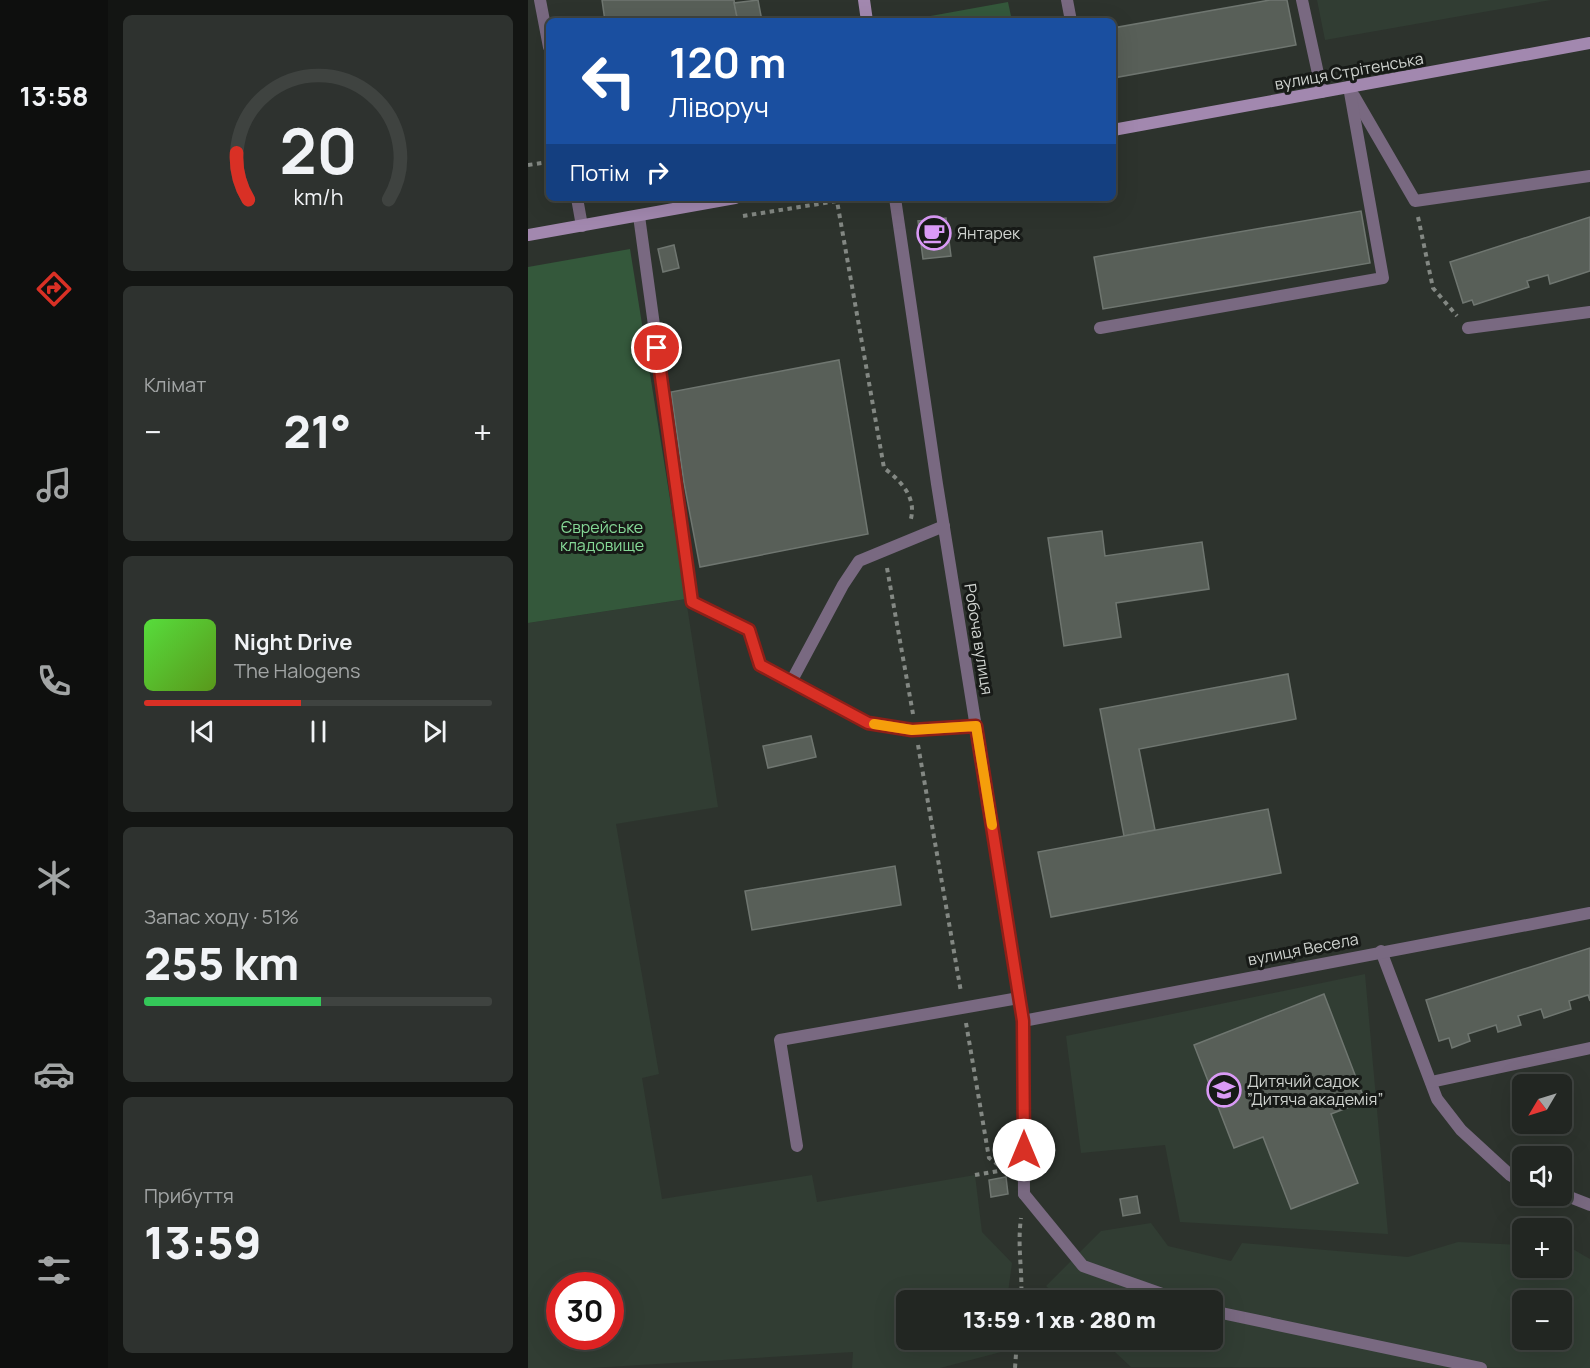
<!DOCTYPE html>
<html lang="uk">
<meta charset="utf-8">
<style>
:root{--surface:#222622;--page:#2e322f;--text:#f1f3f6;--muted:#a2a5a5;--line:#3f4340;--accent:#d93025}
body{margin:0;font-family:Manrope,sans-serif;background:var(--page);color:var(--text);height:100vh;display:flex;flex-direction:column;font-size:22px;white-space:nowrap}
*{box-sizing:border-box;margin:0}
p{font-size:20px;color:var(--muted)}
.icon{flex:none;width:33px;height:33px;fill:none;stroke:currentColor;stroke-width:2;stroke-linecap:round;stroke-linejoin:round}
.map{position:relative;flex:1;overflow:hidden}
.side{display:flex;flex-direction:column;gap:15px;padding:15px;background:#131513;width:420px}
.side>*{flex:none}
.guide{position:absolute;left:18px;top:18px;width:570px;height:183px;border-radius:9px;box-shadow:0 6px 24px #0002,0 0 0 2px var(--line);background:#1a4fa0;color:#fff;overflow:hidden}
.needle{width:39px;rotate:232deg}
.controls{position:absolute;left:984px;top:1074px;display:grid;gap:12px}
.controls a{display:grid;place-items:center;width:60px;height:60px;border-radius:9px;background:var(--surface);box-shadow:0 6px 24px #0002,0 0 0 2px var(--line);font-size:30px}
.speed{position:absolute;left:18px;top:1272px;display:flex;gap:12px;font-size:30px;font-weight:700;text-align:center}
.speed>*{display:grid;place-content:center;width:78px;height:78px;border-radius:50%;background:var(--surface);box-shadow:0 6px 24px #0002,0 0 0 2px var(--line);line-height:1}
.speed .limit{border:9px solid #d22;background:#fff;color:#111}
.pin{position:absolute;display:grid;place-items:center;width:51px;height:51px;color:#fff;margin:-26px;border:3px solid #fff;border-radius:50%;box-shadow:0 2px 6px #0007}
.me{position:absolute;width:66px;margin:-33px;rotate:0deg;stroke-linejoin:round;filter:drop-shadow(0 0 4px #0008)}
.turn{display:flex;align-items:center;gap:21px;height:126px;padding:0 24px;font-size:27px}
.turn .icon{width:78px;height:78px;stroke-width:2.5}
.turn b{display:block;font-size:42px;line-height:51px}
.then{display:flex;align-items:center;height:57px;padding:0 24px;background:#0003;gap:12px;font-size:22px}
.big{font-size:45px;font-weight:800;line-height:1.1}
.side .tile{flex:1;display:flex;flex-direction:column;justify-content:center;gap:9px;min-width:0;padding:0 21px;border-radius:9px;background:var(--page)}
.side .dial{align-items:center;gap:0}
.dial svg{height:156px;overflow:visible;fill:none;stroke:var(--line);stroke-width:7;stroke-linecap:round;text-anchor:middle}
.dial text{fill:var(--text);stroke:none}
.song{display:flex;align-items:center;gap:18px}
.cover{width:72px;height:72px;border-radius:9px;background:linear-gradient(135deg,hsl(110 70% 55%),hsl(90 70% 35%))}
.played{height:6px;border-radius:3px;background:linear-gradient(90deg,var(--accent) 45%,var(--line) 45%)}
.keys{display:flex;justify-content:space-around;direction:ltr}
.heat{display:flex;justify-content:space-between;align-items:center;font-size:33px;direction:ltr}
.charge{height:9px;border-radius:4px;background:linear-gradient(90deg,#34c759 51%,var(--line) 0)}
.trip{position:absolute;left:368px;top:1290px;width:327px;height:60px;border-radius:9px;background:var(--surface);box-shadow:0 6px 24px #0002,0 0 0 2px var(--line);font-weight:800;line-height:60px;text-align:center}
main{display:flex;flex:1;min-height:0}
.dock{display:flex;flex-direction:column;width:108px;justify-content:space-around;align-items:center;background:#0e0f0e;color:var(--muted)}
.dock .icon{width:42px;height:42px}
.dock .on{color:var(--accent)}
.dock b{font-size:27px;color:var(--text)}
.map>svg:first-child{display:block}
.built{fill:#313d33;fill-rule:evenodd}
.green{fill:#34583b}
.building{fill:#585f58;stroke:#6f7670;stroke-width:1.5}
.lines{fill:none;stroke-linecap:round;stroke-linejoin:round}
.path{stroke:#838883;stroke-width:4;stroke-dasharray:4.5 4.5;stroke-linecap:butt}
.lane{stroke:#796981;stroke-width:12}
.street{stroke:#796981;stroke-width:12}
.secondary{stroke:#a288af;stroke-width:12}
.route-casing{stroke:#8d1f18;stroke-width:15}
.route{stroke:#d93025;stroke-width:10}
.slow{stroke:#f59e0b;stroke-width:10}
.labels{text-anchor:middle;stroke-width:6;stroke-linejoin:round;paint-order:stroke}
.street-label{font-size:16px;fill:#cfd3cf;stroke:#171a17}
.poi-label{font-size:16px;fill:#cfd3cf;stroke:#171a17;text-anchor:start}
.park-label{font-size:16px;fill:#85d896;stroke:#171a17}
</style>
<main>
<nav class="dock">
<b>13:58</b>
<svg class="icon on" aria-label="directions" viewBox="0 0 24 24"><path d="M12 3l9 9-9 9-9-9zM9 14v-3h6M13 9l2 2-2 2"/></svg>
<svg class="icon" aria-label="music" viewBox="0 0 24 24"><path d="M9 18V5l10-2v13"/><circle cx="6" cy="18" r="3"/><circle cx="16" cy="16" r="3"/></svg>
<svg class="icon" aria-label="phone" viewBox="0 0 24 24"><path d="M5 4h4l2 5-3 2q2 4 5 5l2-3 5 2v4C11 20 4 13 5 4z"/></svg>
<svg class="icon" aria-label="climate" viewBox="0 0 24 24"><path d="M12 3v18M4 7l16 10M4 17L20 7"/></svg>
<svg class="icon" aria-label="car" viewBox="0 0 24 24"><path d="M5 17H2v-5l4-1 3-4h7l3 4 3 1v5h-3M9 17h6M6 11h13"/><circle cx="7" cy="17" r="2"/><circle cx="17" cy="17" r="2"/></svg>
<svg class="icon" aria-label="filters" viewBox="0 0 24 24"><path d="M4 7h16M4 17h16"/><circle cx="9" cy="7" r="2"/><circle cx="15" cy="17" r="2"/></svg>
</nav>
<section class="side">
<div class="tile dial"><svg viewBox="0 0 100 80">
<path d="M14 69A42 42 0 1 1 86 69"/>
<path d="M14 69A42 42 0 0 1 8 45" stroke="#d93025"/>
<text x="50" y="56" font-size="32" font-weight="700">20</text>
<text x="50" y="72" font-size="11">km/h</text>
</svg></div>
<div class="tile"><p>Клімат</p>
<div class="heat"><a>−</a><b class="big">21°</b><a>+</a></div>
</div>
<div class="tile">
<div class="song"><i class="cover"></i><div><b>Night Drive</b><p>The Halogens</p></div></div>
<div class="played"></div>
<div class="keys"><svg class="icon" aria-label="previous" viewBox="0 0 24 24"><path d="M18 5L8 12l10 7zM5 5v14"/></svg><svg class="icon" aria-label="pause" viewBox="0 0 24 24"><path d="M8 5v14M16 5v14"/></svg><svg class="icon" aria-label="next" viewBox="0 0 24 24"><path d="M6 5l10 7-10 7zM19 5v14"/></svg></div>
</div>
<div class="tile"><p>Запас ходу · 51%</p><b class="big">255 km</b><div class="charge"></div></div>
<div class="tile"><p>Прибуття</p><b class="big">13:59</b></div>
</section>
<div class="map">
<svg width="1062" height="1368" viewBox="0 0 1062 1368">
<rect width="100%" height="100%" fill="#2d332d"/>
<!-- built -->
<g class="built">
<polygon points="789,0 1023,0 797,40"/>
<path d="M 158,599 L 190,807 L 88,824 L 131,1074 L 114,1078 L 134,1199 L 284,1175 L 289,1202 L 447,1175 L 454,1232 L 484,1263 L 479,1300 L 378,1300 L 378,1340 L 475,1340 L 473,1352 L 412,1368 L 324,1368 L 325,1352 L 63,1368 L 0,1368 L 0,623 ZM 32,1286 L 82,1286 L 82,1336 L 32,1336 Z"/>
<polygon points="837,974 860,1234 652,1222 637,1145 553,1153 538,1036"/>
<path d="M 623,1223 L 640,1246 L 703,1261 L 714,1243 L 880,1257 L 930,1242 L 994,1245 L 994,1268 L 1034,1268 L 1034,1247 L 1043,1248 L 1062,1259 L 1062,1368 L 603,1367 L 574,1340 L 684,1340 L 684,1300 L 533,1300 L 518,1286 L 573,1231 ZM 994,1300 L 1034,1300 L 1034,1340 L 994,1340 Z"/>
</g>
<!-- green -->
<g class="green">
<polygon points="480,2 484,21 398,21 397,17"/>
<polygon points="102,249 158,599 0,623 0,267"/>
</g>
<!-- building -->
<g class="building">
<polygon points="74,0 206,0 209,17 185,21 77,21"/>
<polygon points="230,0 234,21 185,21 209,17 206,3"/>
<polygon points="742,0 759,0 768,45 585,78 585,28"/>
<polygon points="833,211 842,263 575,309 566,257"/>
<polygon points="1062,217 1062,271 1022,284 1020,275 999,281 1001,287 946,305 944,300 935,303 922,262"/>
<polygon points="418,218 423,256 395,259 390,221"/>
<polygon points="146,245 151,268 135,272 130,249"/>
<polygon points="311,360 340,534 172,567 156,483 143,392"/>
<polygon points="574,531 577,556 674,542 681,589 588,603 593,637 536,646 520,538"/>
<polygon points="760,674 768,719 611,749 627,830 596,836 572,709"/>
<polygon points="283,736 288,757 240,768 235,746"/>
<polygon points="740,809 753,873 523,917 510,852"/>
<polygon points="367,866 373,905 224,930 217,891"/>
<polygon points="1062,948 1062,1001 1060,995 1041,1001 1043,1009 1016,1018 1013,1009 990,1016 993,1025 970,1032 968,1025 940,1034 942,1041 924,1048 921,1038 911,1041 898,1000"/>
<polygon points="796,994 837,1101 803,1114 830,1183 763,1209 735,1137 706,1148 666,1045"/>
<polygon points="478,1177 480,1194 463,1197 461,1180"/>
<polygon points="609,1196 612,1213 595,1216 592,1199"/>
</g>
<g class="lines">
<!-- path -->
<g class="path">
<polyline points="0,165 21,162"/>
<path d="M 215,216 L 309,201 L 356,468 C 373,481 390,498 382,522"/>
<polyline points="890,217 905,288 929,316"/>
<polyline points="359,568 385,714"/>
<polyline points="390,745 433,992"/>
<polyline points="438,1023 461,1158 476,1169"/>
<polyline points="447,1175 476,1170"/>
<path d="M 493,1300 C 495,1272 489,1248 493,1218"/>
<polyline points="487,1368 489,1340"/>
</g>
<!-- lane -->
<g class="lane">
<polyline points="12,0 21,47"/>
<polyline points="539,0 543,21"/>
<polyline points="774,0 794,92"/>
<polyline points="826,96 887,201 1062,176"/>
<polyline points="49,198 54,226"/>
<polyline points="111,216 164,602 221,630 232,665 340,723 384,730 448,726"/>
<polyline points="572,328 855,278 821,87"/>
<polyline points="940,328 1062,312"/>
<polyline points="263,682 315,585 331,561 416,526"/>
<polyline points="853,951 909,1099 933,1130 982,1175 994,1182"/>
<polyline points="903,1082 1062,1048"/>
<polyline points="269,1146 252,1040 491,998"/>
<polyline points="496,1194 555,1266 651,1300"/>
<polyline points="1034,1194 1062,1205"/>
<polyline points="684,1311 953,1368"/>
</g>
<!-- street -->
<g class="street">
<polyline points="367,198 409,484 495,1021 496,1194"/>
<polyline points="495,1021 1062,913"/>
</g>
<!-- secondary -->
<g class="secondary">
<polyline points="336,0 339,21"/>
<polyline points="585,130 1062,43"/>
<polyline points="0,235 207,198"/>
</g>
</g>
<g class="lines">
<defs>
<polyline id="route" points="129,348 164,602 221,630 232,665 340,723 384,730 448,726 495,1021 496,1150"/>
</defs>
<!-- route casing -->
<use href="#route" class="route-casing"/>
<!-- route -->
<use href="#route" class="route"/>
<!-- slow -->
<polyline class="slow" points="346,724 384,730 448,726 464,825"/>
</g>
<!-- icons -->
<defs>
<symbol id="cafe-ring" viewBox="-11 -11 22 22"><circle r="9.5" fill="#171a17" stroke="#da9af6" stroke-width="1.5"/><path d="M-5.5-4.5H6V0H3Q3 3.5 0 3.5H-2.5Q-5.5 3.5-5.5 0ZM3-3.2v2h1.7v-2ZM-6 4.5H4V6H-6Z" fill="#da9af6"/></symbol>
<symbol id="school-ring" viewBox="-11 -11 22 22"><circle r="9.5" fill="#171a17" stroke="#da9af6" stroke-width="1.5"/><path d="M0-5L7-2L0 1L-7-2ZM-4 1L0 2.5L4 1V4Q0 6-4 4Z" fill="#da9af6"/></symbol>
</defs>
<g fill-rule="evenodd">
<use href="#cafe-ring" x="387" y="214" width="38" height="38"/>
<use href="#school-ring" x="677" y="1071" width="38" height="38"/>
</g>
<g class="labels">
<!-- street labels -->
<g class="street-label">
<text transform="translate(821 71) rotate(-10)" y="6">вулиця Стрітенська</text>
<text transform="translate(451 639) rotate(81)" y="6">Робоча вулиця</text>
<text transform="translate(775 949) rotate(-11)" y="6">вулиця Весела</text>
</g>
<!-- poi labels -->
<g class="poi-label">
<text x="429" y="239">Янтарек</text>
<text x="719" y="1087">Дитячий садок<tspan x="719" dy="18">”Дитяча академія”</tspan></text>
</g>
<!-- park labels -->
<g class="park-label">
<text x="74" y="533">Єврейське<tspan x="74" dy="18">кладовище</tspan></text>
</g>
</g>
</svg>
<div class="controls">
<a><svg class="needle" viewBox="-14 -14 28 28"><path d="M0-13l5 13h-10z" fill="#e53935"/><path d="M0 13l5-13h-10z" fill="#a2a5a5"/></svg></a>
<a><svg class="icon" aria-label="sound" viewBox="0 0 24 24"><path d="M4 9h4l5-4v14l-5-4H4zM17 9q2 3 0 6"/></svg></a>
<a>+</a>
<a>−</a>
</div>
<div class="speed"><div class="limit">30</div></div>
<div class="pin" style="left:129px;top:348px;background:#d93025"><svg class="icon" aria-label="arrive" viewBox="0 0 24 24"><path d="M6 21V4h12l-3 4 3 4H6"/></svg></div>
<svg class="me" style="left:496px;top:1150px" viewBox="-20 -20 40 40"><circle r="19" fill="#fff"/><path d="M0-13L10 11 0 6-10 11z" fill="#d93025"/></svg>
<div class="trip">13:59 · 1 хв · 280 m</div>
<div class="guide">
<div class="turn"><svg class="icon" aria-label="left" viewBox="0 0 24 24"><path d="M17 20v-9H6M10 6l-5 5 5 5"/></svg><div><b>120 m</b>Ліворуч</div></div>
<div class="then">Потім<svg class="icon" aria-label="right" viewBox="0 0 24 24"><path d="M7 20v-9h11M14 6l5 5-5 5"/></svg></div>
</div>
</div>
</main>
